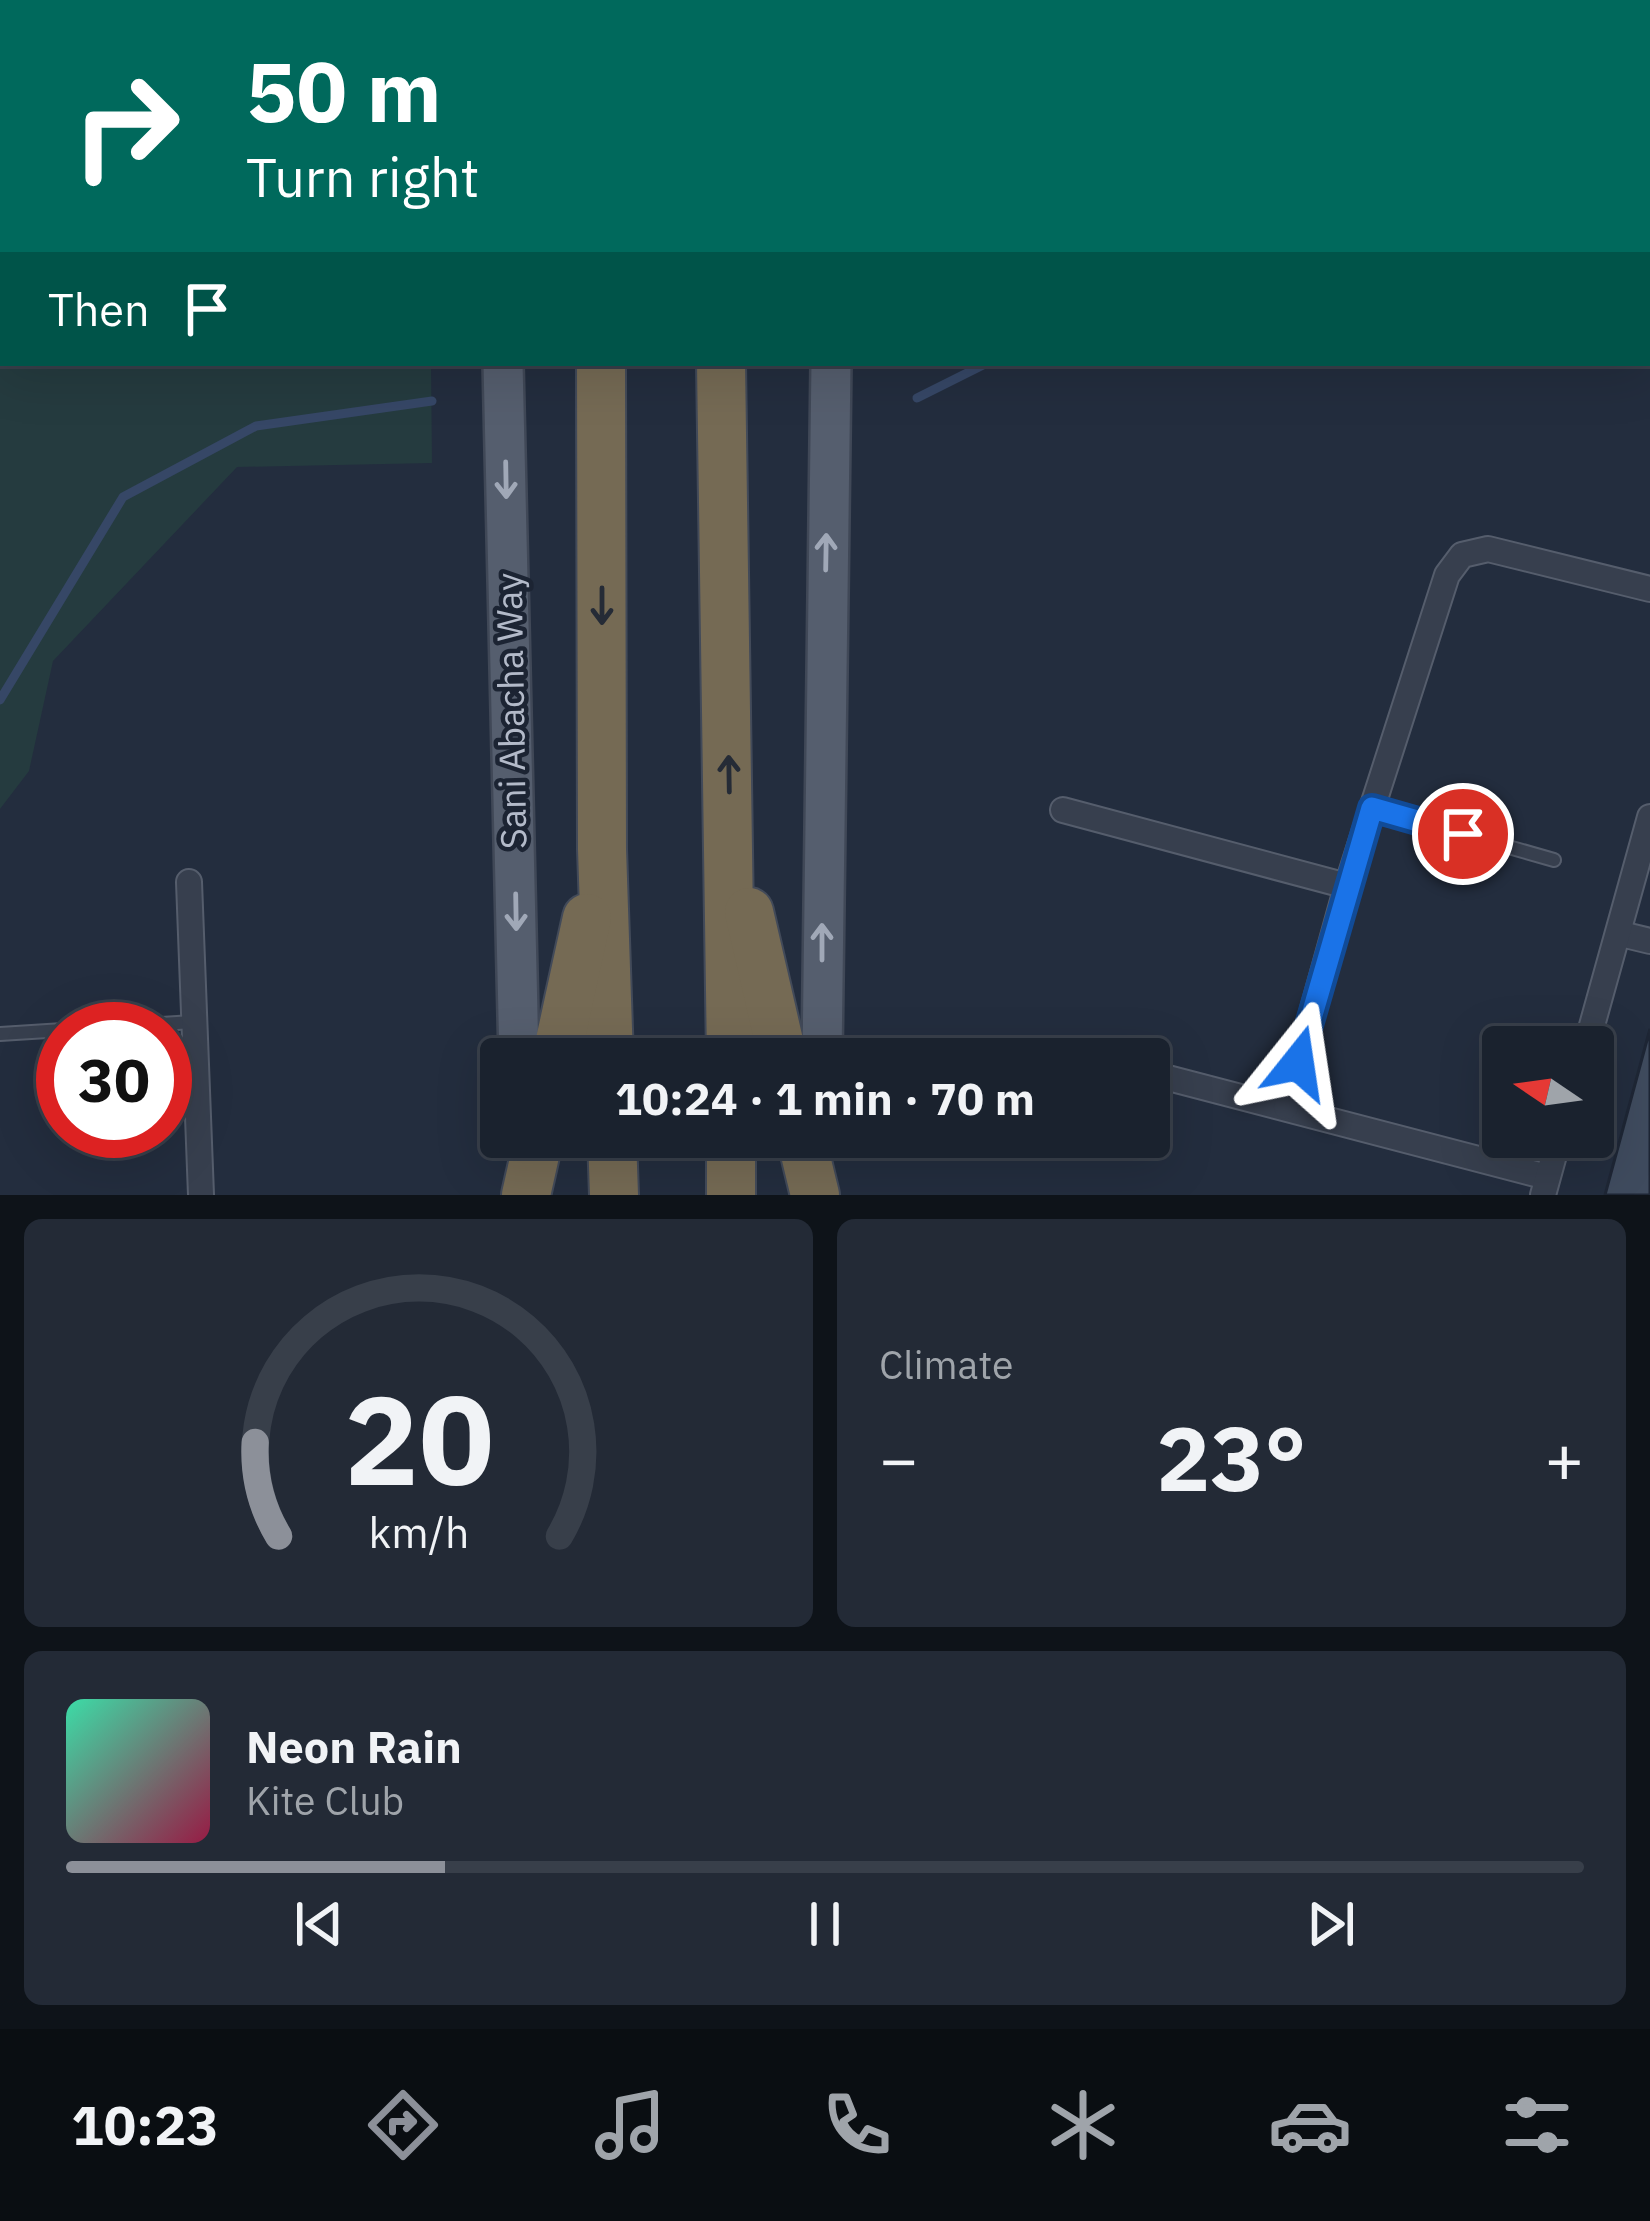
<!DOCTYPE html>
<meta charset="utf-8">
<style>
:root{--surface:#1a222e;--page:#232a36;--text:#f1f3f6;--muted:#9fa4aa;--line:#383f4a;--accent:#8c9099}
body{margin:0;font-family:"IBM Plex Sans",sans-serif;background:var(--page);color:var(--text);height:100vh;display:flex;flex-direction:column;font-size:45px;white-space:nowrap}
*{box-sizing:border-box;margin:0}
p{font-size:39px;color:var(--muted)}
.icon{flex:none;width:66px;height:66px;fill:none;stroke:currentColor;stroke-width:2;stroke-linecap:round;stroke-linejoin:round}
.map{position:relative;height:1195px;overflow:hidden}
.sheet{display:flex;flex-direction:column;gap:24px;padding:24px;background:#0e1319;flex:1}
.sheet>*{flex:none}
.banner{position:absolute;left:0px;top:0px;width:1650px;height:366px;box-shadow:0 12px 48px #0002,0 0 0 3px var(--line);background:#00695c;color:#fff;overflow:hidden}
.needle{width:78px;rotate:283deg}
.controls{position:absolute;left:1482px;top:1026px;display:grid;gap:24px}
.controls a{display:grid;place-items:center;width:132px;height:132px;border-radius:12px;background:var(--surface);box-shadow:0 12px 48px #0002,0 0 0 3px var(--line);font-size:60px}
.speed{position:absolute;left:36px;top:1002px;display:flex;gap:24px;font-size:60px;font-weight:700;text-align:center}
.speed>*{display:grid;place-content:center;width:156px;height:156px;border-radius:50%;background:var(--surface);box-shadow:0 12px 48px #0002,0 0 0 3px var(--line);line-height:1}
.speed .limit{border:18px solid #d22;background:#fff;color:#111}
.pin{position:absolute;display:grid;place-items:center;width:102px;height:102px;color:#fff;margin:-51px;border:6px solid #fff;border-radius:50%;box-shadow:0 3px 12px #0007}
.me{position:absolute;width:132px;margin:-66px;rotate:15deg;stroke-linejoin:round;filter:drop-shadow(0 0 9px #0008)}
.turn{display:flex;align-items:center;gap:42px;height:252px;padding:0 48px;font-size:54px}
.turn .icon{width:156px;height:156px;stroke-width:2.5}
.turn b{display:block;font-size:84px;line-height:102px}
.then{display:flex;align-items:center;height:114px;padding:0 48px;background:#0003;gap:24px;font-size:45px}
.big{font-size:90px;font-weight:700;line-height:1.1}
.sheet .widget{flex:1;display:flex;flex-direction:column;justify-content:center;gap:18px;min-width:0;padding:0 42px;border-radius:18px;background:var(--page)}
.sheet .dial{align-items:center;gap:0}
.dial svg{height:312px;overflow:visible;fill:none;stroke:var(--line);stroke-width:7;stroke-linecap:round;text-anchor:middle}
.dial text{fill:var(--text);stroke:none}
.song{display:flex;align-items:center;gap:36px}
.cover{width:144px;height:144px;border-radius:18px;background:linear-gradient(135deg,hsl(160 70% 55%),hsl(340 70% 35%))}
.played{height:12px;border-radius:6px;background:linear-gradient(90deg,var(--accent) 25%,var(--line) 25%)}
.keys{display:flex;justify-content:space-around;direction:ltr}
.heat{display:flex;justify-content:space-between;align-items:center;font-size:66px;direction:ltr}
.sheet .tiles{flex:1;display:grid;gap:24px;grid-template-columns:1fr 1fr}
.widget:last-child{grid-column:span 2}
.trip{position:absolute;left:480px;top:1038px;width:690px;height:120px;border-radius:12px;background:var(--surface);box-shadow:0 12px 48px #0002,0 0 0 3px var(--line);font-weight:700;line-height:120px;text-align:center}
.tabs{display:flex;height:192px;justify-content:space-around;align-items:center;background:#0a0e12;color:var(--muted)}
.tabs .icon{width:84px;height:84px}
.tabs .current{color:var(--accent)}
.tabs b{font-size:54px;color:var(--text)}
.map>svg:first-child{display:block}
.green{fill:#253b3f}
.lines{fill:none;stroke-linecap:round;stroke-linejoin:round}
.stream{stroke:#364766;stroke-width:9}
.building{fill:#3f4b5e;stroke:#1e2635;stroke-width:3}
.lane-casing{stroke:#555d6c;stroke-width:16}
.street-casing{stroke:#555d6c;stroke-width:28}
.primary-casing{stroke:#404857;stroke-width:44}
.highway-casing{stroke:#424a59;stroke-width:52}
.lane{stroke:#373f4e;stroke-width:12}
.street{stroke:#373f4e;stroke-width:24}
.primary{stroke:#555e6e;stroke-width:39}
.highway{stroke:#756a54;stroke-width:48}
.oneway{stroke:#a0a8b7}
.oneway2{stroke:#252b36}
.route-casing{stroke:#114b97;stroke-width:30}
.route{stroke:#1a73e8;stroke-width:21}
.labels{text-anchor:middle;stroke-width:9;stroke-linejoin:round;paint-order:stroke}
.street-label{font-size:36px;fill:#b3bac9;stroke:#1c2433}
</style>
<div class="map">
<svg width="1650" height="1195" viewBox="0 0 1650 1195">
<rect width="100%" height="100%" fill="#232d3e"/>
<!-- green -->
<polygon class="green" points="0,0 426,0 3,3 3,363 431,363 432,463 237,467 53,661 29,771 0,809"/>
<g class="lines">
<!-- stream -->
<g class="stream">
<polyline points="1647,18 1650,16"/>
<polyline points="917,398 987,363"/>
<polyline points="0,700 123,497 256,426 432,401"/>
</g>
</g>
<!-- building -->
<polygon class="building" points="1650,1029 1650,1195 1605,1195"/>
<g class="lines">
<defs>
<g id="lane">
<polyline points="232,3 232,0"/>
<polyline points="1372,808 1554,860"/>
<polyline points="82,1029 193,1022"/>
<polyline points="0,1034 63,1030"/>
</g>
<g id="street">
<polyline points="249,0 257,3"/>
<polyline points="1063,810 1347,886"/>
<polyline points="189,882 201,1195"/>
<polyline points="1621,934 1650,941"/>
<polyline points="1586,1047 1650,817"/>
<polyline points="1079,1055 1094,1059"/>
<polyline points="1149,1073 1547,1177"/>
<polyline points="1286,1107 1347,886 1447,575 1462,555 1488,549 1650,589"/>
<polyline points="1543,1195 1559,1137"/>
</g>
<g id="primary">
<polyline points="497,0 497,3"/>
<polyline points="830,0 830,3"/>
<polyline points="503,363 519,1059"/>
<polyline points="822,1059 831,363"/>
</g>
<g id="highway">
<polyline points="600,0 600,3"/>
<polyline points="714,0 714,3"/>
<polyline points="601,363 602,849 609,1059"/>
<polyline points="721,363 731,1059"/>
<polyline points="749,912 783,1059"/>
<polyline points="556,1059 587,918"/>
<polyline points="612,1137 614,1195"/>
<polyline points="731,1137 731,1195"/>
<polyline points="801,1137 815,1195"/>
<polyline points="526,1195 539,1137"/>
</g>
</defs>
<!-- lane casing -->
<use href="#lane" class="lane-casing"/>
<!-- street casing -->
<use href="#street" class="street-casing"/>
<!-- primary casing -->
<use href="#primary" class="primary-casing"/>
<!-- highway casing -->
<use href="#highway" class="highway-casing"/>
<!-- lane -->
<use href="#lane" class="lane"/>
<!-- street -->
<use href="#street" class="street"/>
<!-- primary -->
<use href="#primary" class="primary"/>
<!-- highway -->
<use href="#highway" class="highway"/>
</g>
<!-- one-way arrows -->
<defs><path id="oneway-shaft" d="M-6 0H5M1.5-3L5.5 0L1.5 3" fill="none" stroke-width="1.6" stroke-linecap="round" stroke-linejoin="round" transform="scale(3)"/></defs>
<g class="oneway">
<use href="#oneway-shaft" transform="translate(506 480) rotate(89)"/>
<use href="#oneway-shaft" transform="translate(826 552) rotate(-89)"/>
<use href="#oneway-shaft" transform="translate(516 912) rotate(89)"/>
<use href="#oneway-shaft" transform="translate(822 942) rotate(-90)"/>
</g>
<g class="oneway2">
<use href="#oneway-shaft" transform="translate(602 606) rotate(90)"/>
<use href="#oneway-shaft" transform="translate(729 774) rotate(-91)"/>
</g>
<g class="lines">
<defs>
<polyline id="route" points="1298,1063 1372,808 1463,834"/>
</defs>
<!-- route casing -->
<use href="#route" class="route-casing"/>
<!-- route -->
<use href="#route" class="route"/>
</g>
<g class="labels">
<!-- street labels -->
<g class="street-label">
<text transform="translate(511 711) rotate(-91)" y="13">Sani Abacha Way</text>
</g>
</g>
</svg>
<div class="controls">
<a><svg class="needle" viewBox="-14 -14 28 28"><path d="M0-13l5 13h-10z" fill="#e53935"/><path d="M0 13l5-13h-10z" fill="#9fa4aa"/></svg></a>
</div>
<div class="speed"><div class="limit">30</div></div>
<div class="pin" style="left:1463px;top:834px;background:#d93025"><svg class="icon" aria-label="arrive" viewBox="0 0 24 24"><path d="M6 21V4h12l-3 4 3 4H6"/></svg></div>
<svg class="me" style="left:1298px;top:1063px" viewBox="-20 -20 40 40"><path d="M0-17L14 15 0 8-14 15z" fill="#1a73e8" stroke="#fff" stroke-width="4"/></svg>
<div class="trip">10:24 · 1 min · 70 m</div>
<div class="banner">
<div class="turn"><svg class="icon" aria-label="right" viewBox="0 0 24 24"><path d="M7 20v-9h11M14 6l5 5-5 5"/></svg><div><b>50 m</b>Turn right</div></div>
<div class="then">Then<svg class="icon" aria-label="arrive" viewBox="0 0 24 24"><path d="M6 21V4h12l-3 4 3 4H6"/></svg></div>
</div>
</div>
<section class="sheet">
<div class="tiles">
<div class="widget dial"><svg viewBox="0 0 100 80">
<path d="M14 69A42 42 0 1 1 86 69"/>
<path d="M14 69A42 42 0 0 1 8 45" stroke="#8c9099"/>
<text x="50" y="56" font-size="32" font-weight="700">20</text>
<text x="50" y="72" font-size="11">km/h</text>
</svg></div>
<div class="widget"><p>Climate</p>
<div class="heat"><a>−</a><b class="big">23°</b><a>+</a></div>
</div>
<div class="widget">
<div class="song"><i class="cover"></i><div><b>Neon Rain</b><p>Kite Club</p></div></div>
<div class="played"></div>
<div class="keys"><svg class="icon" aria-label="previous" viewBox="0 0 24 24"><path d="M18 5L8 12l10 7zM5 5v14"/></svg><svg class="icon" aria-label="pause" viewBox="0 0 24 24"><path d="M8 5v14M16 5v14"/></svg><svg class="icon" aria-label="next" viewBox="0 0 24 24"><path d="M6 5l10 7-10 7zM19 5v14"/></svg></div>
</div>
</div>
</section>
<nav class="tabs">
<b>10:23</b>
<svg class="icon current" aria-label="directions" viewBox="0 0 24 24"><path d="M12 3l9 9-9 9-9-9zM9 14v-3h6M13 9l2 2-2 2"/></svg>
<svg class="icon" aria-label="music" viewBox="0 0 24 24"><path d="M9 18V5l10-2v13"/><circle cx="6" cy="18" r="3"/><circle cx="16" cy="16" r="3"/></svg>
<svg class="icon" aria-label="phone" viewBox="0 0 24 24"><path d="M5 4h4l2 5-3 2q2 4 5 5l2-3 5 2v4C11 20 4 13 5 4z"/></svg>
<svg class="icon" aria-label="climate" viewBox="0 0 24 24"><path d="M12 3v18M4 7l16 10M4 17L20 7"/></svg>
<svg class="icon" aria-label="car" viewBox="0 0 24 24"><path d="M5 17H2v-5l4-1 3-4h7l3 4 3 1v5h-3M9 17h6M6 11h13"/><circle cx="7" cy="17" r="2"/><circle cx="17" cy="17" r="2"/></svg>
<svg class="icon" aria-label="filters" viewBox="0 0 24 24"><path d="M4 7h16M4 17h16"/><circle cx="9" cy="7" r="2"/><circle cx="15" cy="17" r="2"/></svg>
</nav>
